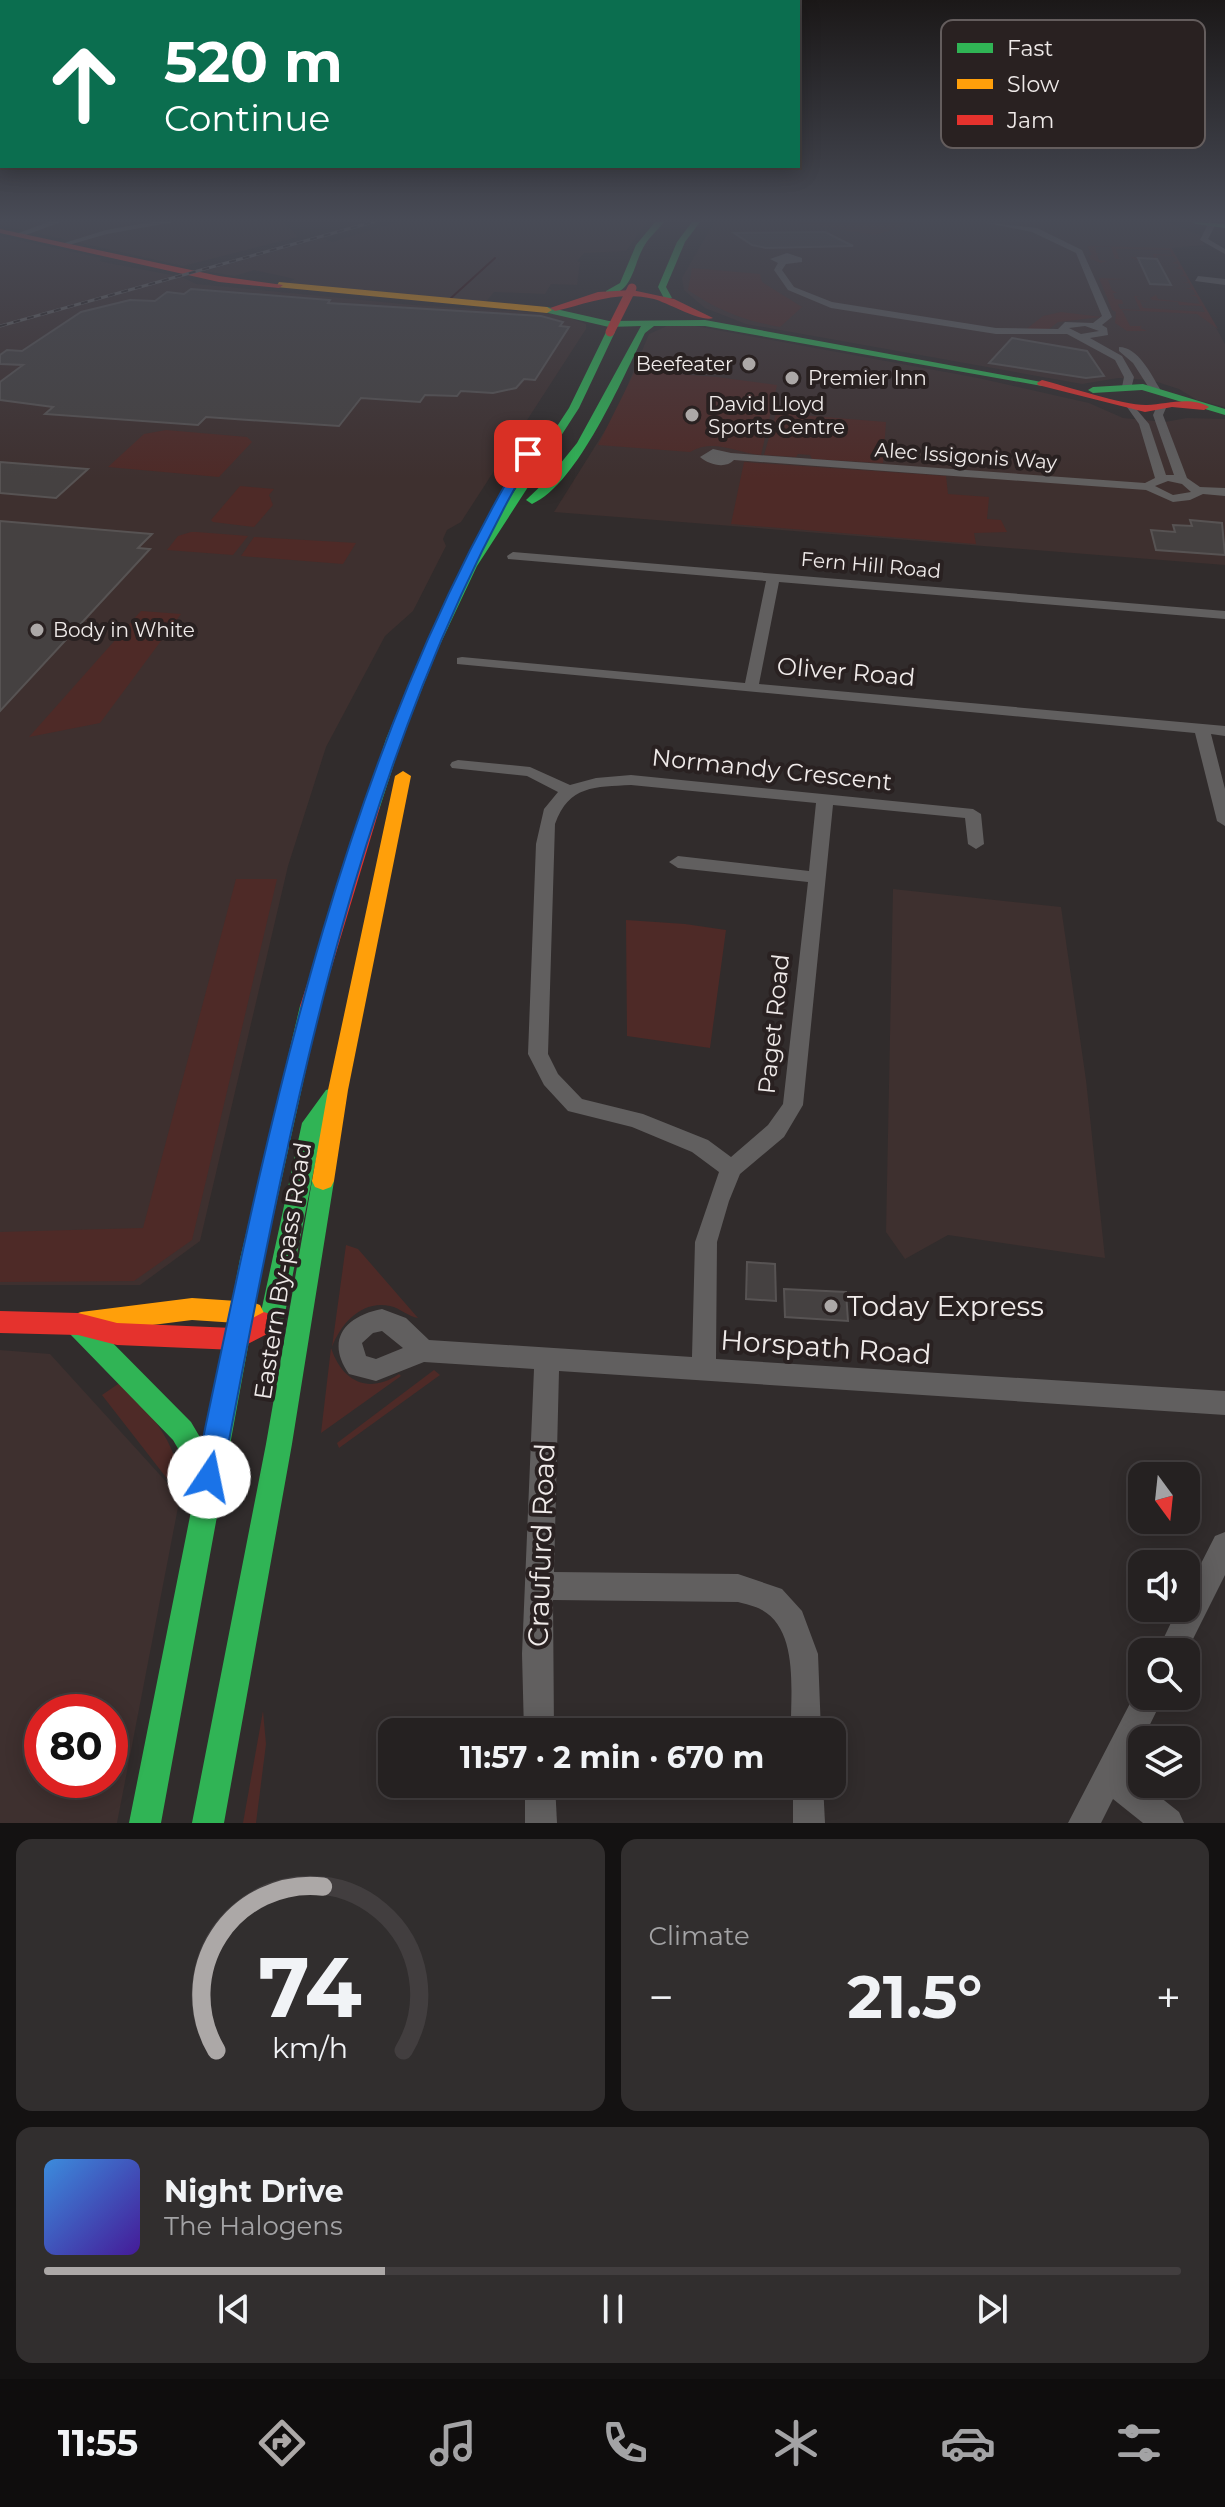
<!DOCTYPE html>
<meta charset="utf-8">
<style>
:root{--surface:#252121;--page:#312e2e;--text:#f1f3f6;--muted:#a3a3a5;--line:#423e3f;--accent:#aca8a7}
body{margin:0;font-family:Montserrat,sans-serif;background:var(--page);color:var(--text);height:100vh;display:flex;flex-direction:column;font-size:30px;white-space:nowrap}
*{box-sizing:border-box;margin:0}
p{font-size:26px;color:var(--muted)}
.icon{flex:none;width:44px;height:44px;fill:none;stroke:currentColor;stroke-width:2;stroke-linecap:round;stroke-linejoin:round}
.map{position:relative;height:1823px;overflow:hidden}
.drawer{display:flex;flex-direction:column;gap:16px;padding:16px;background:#141212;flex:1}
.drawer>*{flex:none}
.top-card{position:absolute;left:0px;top:0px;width:800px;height:168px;box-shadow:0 4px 20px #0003,0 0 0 2px var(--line);background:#0b6e4f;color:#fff;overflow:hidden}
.needle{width:52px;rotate:165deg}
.tools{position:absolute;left:1128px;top:1462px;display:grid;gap:16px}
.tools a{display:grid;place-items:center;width:72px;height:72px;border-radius:16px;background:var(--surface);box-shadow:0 4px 20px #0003,0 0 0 2px var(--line);font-size:40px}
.speed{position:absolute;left:24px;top:1694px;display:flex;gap:16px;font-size:40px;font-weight:700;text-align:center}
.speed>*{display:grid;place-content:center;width:104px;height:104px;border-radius:50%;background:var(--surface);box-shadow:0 4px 20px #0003,0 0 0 2px var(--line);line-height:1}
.speed .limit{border:12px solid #d22;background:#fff;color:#111}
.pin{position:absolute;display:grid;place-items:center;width:68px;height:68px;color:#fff;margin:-34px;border-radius:16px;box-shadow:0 4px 12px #0006}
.me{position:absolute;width:88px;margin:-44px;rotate:11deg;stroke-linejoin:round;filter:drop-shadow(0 0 6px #0008)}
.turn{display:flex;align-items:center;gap:28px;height:168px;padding:0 32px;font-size:36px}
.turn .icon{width:104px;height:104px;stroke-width:2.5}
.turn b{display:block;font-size:56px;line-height:68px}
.big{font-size:60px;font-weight:700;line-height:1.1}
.drawer .tile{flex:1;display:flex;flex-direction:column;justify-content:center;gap:12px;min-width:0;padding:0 28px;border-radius:16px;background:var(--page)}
.drawer .dial{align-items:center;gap:0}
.dial svg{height:208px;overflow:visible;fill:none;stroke:var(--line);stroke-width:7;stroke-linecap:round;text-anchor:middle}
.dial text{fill:var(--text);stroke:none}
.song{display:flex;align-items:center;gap:24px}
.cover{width:96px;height:96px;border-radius:12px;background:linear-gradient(135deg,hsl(210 70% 55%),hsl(260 70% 35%))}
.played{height:8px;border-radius:4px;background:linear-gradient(90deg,var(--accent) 30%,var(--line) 30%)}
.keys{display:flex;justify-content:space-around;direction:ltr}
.heat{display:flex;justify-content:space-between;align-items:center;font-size:44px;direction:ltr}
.drawer .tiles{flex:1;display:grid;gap:16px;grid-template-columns:1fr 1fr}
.tile:last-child{grid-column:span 2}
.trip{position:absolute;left:378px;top:1718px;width:468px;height:80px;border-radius:16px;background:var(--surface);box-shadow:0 4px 20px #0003,0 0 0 2px var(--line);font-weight:700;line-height:80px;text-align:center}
.tab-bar{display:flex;height:128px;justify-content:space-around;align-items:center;background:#0f0d0d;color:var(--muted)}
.tab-bar .icon{width:56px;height:56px}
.tab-bar .selected{color:var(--accent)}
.tab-bar b{font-size:36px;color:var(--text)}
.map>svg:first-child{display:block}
.built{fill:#3e302f;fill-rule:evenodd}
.green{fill:#4e2a27}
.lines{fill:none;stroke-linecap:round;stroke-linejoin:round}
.stream{stroke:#2f0708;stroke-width:2}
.building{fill:#454141;stroke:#575353;stroke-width:2}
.street{fill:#615f5f;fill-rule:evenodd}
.fast{fill:#30b455;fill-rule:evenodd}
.slow{fill:#ff9f0a;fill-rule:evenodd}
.jam{fill:#e5322d;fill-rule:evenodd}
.rail-casing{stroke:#666363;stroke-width:3}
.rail{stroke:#292121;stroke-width:2;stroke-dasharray:7;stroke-linecap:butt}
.jam-bridge{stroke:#e5322d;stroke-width:9}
.route{fill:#1a73e8;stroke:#114b97;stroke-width:2}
.poi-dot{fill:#aca8a7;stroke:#292121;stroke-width:3}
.labels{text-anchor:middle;stroke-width:8;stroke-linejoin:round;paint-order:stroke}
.far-poi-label{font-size:20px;fill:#efeae9;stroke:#292121;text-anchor:start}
.far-street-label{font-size:20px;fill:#efeae9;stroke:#292121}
.street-label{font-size:24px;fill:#efeae9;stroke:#292121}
.near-poi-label{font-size:28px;fill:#efeae9;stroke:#292121;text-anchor:start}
.near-street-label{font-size:28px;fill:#efeae9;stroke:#292121}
.key{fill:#292121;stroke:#645d5d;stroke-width:2}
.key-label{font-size:22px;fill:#efeae9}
</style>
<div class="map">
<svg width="1225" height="1823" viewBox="0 0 1225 1823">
<rect width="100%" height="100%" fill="#312c2c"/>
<!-- built -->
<g class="built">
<polygon points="0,222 284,222 298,237 183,266 0,225"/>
<polygon points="398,222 647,222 626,251 584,253 577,261 580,262 577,285 551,284 545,294 494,292 486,302 287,283 295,279 254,270 235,276 204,271 323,238 332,242"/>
<polygon points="714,222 1167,222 1200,235 1204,245 1172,248 1225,344 1225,407 1197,400 1179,389 1151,380 1118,378 1082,384 746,324 705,308 684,290 682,278"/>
<polygon points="0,236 101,258 100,261 108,263 182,277 196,284 413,305 559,314 586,324 586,329 461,522 447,530 443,539 446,546 413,611 385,636 326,747 288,866 200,1241 140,1285 0,1285"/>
<polygon points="667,326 695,326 978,378 1089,403 1123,418 1165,422 1187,418 1225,419 1225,565 554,512 616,413 649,334"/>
<polygon points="893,889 1061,907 1086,1080 1105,1258 948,1235 905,1259 886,1232"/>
<path d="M 0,1350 L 50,1354 L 180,1497 L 117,1823 L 0,1823 ZM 42,1712 L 110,1712 L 110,1780 L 42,1780 Z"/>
</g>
<!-- green -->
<g class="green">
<polygon points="789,222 918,222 875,235"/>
<polygon points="1087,246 1171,248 1218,329 1197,314 1122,310 1130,326 1142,326 1140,328 1147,331 1127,331 1115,323 1116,312 1112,310 1099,278 1126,279 1108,280 1112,290 1117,293 1113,293 1115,299 1122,300 1123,304 1118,304 1120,309 1140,310 1134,296 1140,296 1136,297 1138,300 1150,302 1140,301 1143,308 1205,312 1202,306 1179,305 1178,302 1152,300 1150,298 1156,295 1158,299 1200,304 1197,297 1190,295 1196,295 1193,290 1185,288 1191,288 1189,283 1182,282 1188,282 1186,277 1179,275 1184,275 1182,270 1175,268 1179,267 1178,264 1172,263 1177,261 1173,256 1156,255 1157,259 1138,258 1139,261 1130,257 1154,258 1153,254 1172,255 1170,250 1116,249 1119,258 1123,259 1115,259 1111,247 1095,247 1096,253 1102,254 1097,254 1099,260 1107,261 1101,263 1090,259 1089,255 1092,255"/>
<path d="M 692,268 L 760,274 L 762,282 L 802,307 L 780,327 C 745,321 717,310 688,290 Z"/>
<polygon points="1061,312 1102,317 1058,322 1049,329 1024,331 1043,316"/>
<path d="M 635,371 L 717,377 L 777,385 L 761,455 C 736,453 714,438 690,452 L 598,445 Z"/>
<polygon points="776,413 886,422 883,463 812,459 810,455 798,454 796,457 764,455"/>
<polygon points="166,430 247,437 252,442 219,477 108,467 144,434"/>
<polygon points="744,462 946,476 948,494 989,497 987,519 1001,520 1007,532 974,533 976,544 731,524"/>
<polygon points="240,486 274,489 269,495 273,505 254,527 213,522 211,520"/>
<polygon points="191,532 196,532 248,536 233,555 167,550 178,536"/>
<polygon points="254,537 356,543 343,564 241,556"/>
<polygon points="141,611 181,614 100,723 29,737"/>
<polygon points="236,879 277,879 192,1240 134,1281 0,1282 0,1232 143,1228"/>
<polygon points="626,920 685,924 726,930 710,1048 627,1036"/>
<path d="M 346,1245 L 358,1249 L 418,1318 C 409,1317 400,1308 390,1306 C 362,1300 341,1323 332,1347 Z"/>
<path d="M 331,1348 C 342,1381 368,1395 399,1374 L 401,1376 L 321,1433 Z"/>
<polygon points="434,1370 440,1375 339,1448 337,1443"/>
<path d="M 121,1382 C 150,1412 184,1450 179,1494 L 102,1395 Z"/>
<polygon points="263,1711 266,1744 256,1823 243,1823"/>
</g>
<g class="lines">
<!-- stream -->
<polyline class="stream" points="451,298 495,258"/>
</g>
<!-- building -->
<g class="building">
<polygon points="825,232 853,246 766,248 752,245 734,233"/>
<polygon points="1138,258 1157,259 1171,285 1150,284"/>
<polygon points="191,289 330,300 328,303 541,316 563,322 560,326 569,327 535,380 524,379 516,388 493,393 461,391 457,396 425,395 420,402 361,398 339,426 206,417 198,425 45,414 53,407 0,400 0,382 23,365 0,364 0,355 7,350 22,351 81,312 130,300 155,301 167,292 184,294"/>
<polygon points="1012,338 1087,351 1104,376 1086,378 989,363"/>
<polygon points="0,462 88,469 56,498 0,493"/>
<polygon points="1190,520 1222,523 1225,555 1156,550 1151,530 1175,532 1173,525 1192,526"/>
<polygon points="0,521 152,534 138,548 150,549 0,711"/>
<polygon points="747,1262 775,1264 776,1301 746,1299"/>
<polygon points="784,1289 846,1292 848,1321 785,1317"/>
</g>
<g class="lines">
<!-- street -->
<g class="street">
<polygon points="48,222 61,222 23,236 16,234"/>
<polygon points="152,222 174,222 107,234 65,246 61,244 106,230"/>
<path d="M 982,222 L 1037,228 L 1082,250 L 1112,317 L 1102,325 L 1107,328 L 1108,335 L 1090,338 L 1122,356 L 1134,377 L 1131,389 L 1122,387 L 1124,377 L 1115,360 L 1067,334 L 996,334 L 831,308 L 788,290 L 774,270 L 778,263 L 770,259 L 787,253 L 802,258 L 802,262 L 786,264 L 782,270 L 794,287 L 832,302 L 996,328 L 1058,329 L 1065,322 L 1093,323 L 1102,316 L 1076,253 L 1032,232 ZM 1085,326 L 1099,331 L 1081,334 L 1069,328 Z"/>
<polygon points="1209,222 1216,224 1208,239 1225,249 1225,254 1200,240"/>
<polygon points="1198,276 1225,279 1225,285 1195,281"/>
<path d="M 1119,347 C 1138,347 1151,374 1160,389 L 1159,391 L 1151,391 L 1133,363 L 1119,351 Z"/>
<path d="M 1132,404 L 1149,424 L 1166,475 L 1174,475 L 1153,415 L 1157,406 L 1161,405 L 1166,408 L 1163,415 L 1187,478 L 1200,487 L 1225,488 L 1225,496 L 1203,494 L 1190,500 L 1173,502 L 1146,490 L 734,460 C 726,469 709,465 700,457 L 713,449 L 731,453 L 1145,483 L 1155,478 L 1139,424 L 1127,407 ZM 1168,481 L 1182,484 L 1191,492 L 1173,495 L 1155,486 Z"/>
<polygon points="513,552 1225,611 1225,619 779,582 759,684 1225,726 1225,736 1211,734 1225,789 1225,826 1217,821 1195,733 457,664 457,658 462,657 745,683 766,581 508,559 507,556"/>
<path d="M 458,760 L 530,767 L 570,785 L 596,778 L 631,775 L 973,809 L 981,814 L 984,844 L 976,849 L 968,844 L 965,818 L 833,805 L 803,1105 L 784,1137 L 740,1174 L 729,1201 L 717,1242 L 716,1359 L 1225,1391 L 1225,1415 L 559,1371 L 554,1572 L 738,1574 L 782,1589 L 802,1611 L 818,1654 L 821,1732 L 791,1732 C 790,1696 800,1631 762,1610 C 755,1606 745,1604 738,1602 L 553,1600 L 554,1732 L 524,1732 L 522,1654 L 534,1369 L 424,1362 L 376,1381 L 349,1374 C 325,1340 345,1316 382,1309 L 406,1318 L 429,1340 L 692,1357 L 695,1242 L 719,1172 L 692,1152 L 632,1127 L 568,1111 L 544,1085 L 528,1054 L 536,844 L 544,809 L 558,792 L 527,776 L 452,768 L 450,765 L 452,762 ZM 631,785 L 816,803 L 809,871 L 678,856 L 669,862 L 678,868 L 808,882 L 783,1104 L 768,1125 L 731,1157 L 708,1140 L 643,1114 L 582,1099 L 558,1074 L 548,1054 L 555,824 C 569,785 595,787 631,785 ZM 382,1331 L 403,1348 L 376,1359 L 366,1356 L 362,1343 L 373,1333 Z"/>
<polygon points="1225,1532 1225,1575 1186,1653 1157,1652 1178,1608 1186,1608 1186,1593 1215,1536"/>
<polygon points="1142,1684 1142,1696 1164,1696 1127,1771 1179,1812 1184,1823 1143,1823 1113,1799 1101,1823 1068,1823 1139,1686"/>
<polygon points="525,1784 555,1784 557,1823 525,1823"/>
<polygon points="793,1784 823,1784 825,1823 793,1823"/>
</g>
<!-- fast -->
<g class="fast">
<path d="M 655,222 L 664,222 C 657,231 648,238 643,248 C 633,266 632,295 606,295 L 606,291 L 620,283 L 636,245 Z"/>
<polygon points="692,222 700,222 685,242 666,287 672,298 665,300 658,287 677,242"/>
<polygon points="1192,222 1225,224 1225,228 1196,224"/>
<path d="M 547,307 L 609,321 L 705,320 L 1047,383 L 1042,386 L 705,326 L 654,326 L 645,333 C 623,377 578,484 532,504 L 526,500 L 547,480 L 577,443 L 641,326 L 609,327 L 544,312 Z"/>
<polygon points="607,330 615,332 579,408 477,566 437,651 402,739 380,807 378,811 366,811 364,807 386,739 423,651 465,566 569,408"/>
<polygon points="1143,384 1225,409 1225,415 1142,390 1093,393 1088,390 1093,387"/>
<polygon points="310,999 317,1001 320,1006 264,1259 161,1823 129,1823 197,1481 173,1440 70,1334 67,1326 70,1318 79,1315 88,1318 191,1422 204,1444 240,1259 300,1006 303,1001"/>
<polygon points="333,1088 340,1090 343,1096 323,1125 284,1318 280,1326 264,1334 255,1331 252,1323 261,1312 302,1123 326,1090"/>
<polygon points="323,1172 331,1175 334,1181 292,1444 224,1823 192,1823 266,1444 312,1181 315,1175"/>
</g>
<!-- slow -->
<g class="slow">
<polygon points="279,282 547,307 552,310 547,313 276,287"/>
<polygon points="403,771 411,776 348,1090 334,1181 331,1187 323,1190 315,1187 312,1181 328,1090 395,776"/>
<polygon points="192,1298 252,1302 260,1305 264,1313 260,1321 252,1324 192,1320 81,1334 72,1331 69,1323 72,1315 81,1312"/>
</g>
<!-- jam -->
<g class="jam">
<polygon points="0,229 219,276 283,285 279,288 219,282 0,233"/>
<path d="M 632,290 L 674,299 L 713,318 C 703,323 668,303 654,299 C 618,290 590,303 555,311 L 550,308 L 598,292 Z"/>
<path d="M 1042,380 C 1066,386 1126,406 1147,405 C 1167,404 1191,396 1209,407 L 1204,410 L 1172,407 L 1145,412 L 1038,385 L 1037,383 Z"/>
<polygon points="372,802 380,807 320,1006 317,1011 303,1011 300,1006 364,807"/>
<polygon points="0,1311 78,1313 117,1323 233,1328 264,1312 273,1315 276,1323 273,1331 236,1350 117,1345 78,1335 0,1333"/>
</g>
<defs>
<polyline id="rail" points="0,326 373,222"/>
</defs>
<!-- rail casing -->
<use href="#rail" class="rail-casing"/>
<!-- rail -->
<use href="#rail" class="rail"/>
<!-- jam-bridge -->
<polyline class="jam-bridge" points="610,332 632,288"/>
</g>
<!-- sky -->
<linearGradient id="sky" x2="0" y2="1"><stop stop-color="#1b1818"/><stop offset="0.46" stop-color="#484b56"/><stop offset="1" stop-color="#484b56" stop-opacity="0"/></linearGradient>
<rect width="1225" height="478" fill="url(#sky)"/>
<!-- route -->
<path class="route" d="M 528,451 L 534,454 C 353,766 289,1128 222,1477 L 218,1486 L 209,1490 L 199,1486 L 195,1477 C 268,1127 338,765 523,454 Z"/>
<!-- markers -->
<g class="poi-dot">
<circle cx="749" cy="364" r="8"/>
<circle cx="792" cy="378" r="8"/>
<circle cx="692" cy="415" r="8"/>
<circle cx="37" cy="630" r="8"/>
<circle cx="831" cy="1306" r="8"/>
</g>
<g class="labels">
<!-- far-poi labels -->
<g class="far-poi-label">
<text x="733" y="371" text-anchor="end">Beefeater</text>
<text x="808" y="385">Premier Inn</text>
<text x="708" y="411">David Lloyd<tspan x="708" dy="23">Sports Centre</tspan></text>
<text x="53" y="637">Body in White</text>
</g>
<!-- far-street labels -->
<g class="far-street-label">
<text transform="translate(966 456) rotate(4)" y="7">Alec Issigonis Way</text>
<text transform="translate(871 565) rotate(5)" y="7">Fern Hill Road</text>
</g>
<!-- street labels -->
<g class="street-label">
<text transform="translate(846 672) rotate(5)" y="8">Oliver Road</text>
<text transform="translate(772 770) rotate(6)" y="8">Normandy Crescent</text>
<text transform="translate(774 1024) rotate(-84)" y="8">Paget Road</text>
<text transform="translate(283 1271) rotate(-81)" y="8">Eastern By-pass Road</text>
</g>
<!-- near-poi labels -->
<g class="near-poi-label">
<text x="847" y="1316">Today Express</text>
</g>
<!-- near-street labels -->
<g class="near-street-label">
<text transform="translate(826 1347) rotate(4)" y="10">Horspath Road</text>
<text transform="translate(541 1545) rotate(-88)" y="10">Craufurd Road</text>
</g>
</g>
<!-- legend -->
<rect x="941" y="20" width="264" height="128" rx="12" class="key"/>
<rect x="957" y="43" width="36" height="10" fill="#30b455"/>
<rect x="957" y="79" width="36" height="10" fill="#ff9f0a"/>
<rect x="957" y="115" width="36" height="10" fill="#e5322d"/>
<g class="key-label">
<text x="1007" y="56">Fast</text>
<text x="1007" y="92">Slow</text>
<text x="1007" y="128">Jam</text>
</g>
</svg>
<div class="tools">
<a><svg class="needle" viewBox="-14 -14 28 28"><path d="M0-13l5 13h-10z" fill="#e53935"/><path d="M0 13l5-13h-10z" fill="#a3a3a5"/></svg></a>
<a><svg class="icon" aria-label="sound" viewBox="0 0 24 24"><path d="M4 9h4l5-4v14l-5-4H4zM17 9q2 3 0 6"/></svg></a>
<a><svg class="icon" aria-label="search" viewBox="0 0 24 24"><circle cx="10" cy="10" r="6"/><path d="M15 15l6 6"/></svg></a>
<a><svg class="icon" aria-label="layers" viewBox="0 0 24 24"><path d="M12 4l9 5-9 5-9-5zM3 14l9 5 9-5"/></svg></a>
</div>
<div class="speed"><div class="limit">80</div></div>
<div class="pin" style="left:528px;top:454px;background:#d93025"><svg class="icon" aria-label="arrive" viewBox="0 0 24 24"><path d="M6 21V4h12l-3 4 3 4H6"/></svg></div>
<svg class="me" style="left:209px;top:1477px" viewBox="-20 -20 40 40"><circle r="19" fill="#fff"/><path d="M0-13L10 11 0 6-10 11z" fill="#1a73e8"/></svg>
<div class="trip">11:57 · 2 min · 670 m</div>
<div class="top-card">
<div class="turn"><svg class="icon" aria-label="ahead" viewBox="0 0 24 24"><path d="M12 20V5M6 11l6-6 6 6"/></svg><div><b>520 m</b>Continue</div></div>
</div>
</div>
<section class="drawer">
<div class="tiles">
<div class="tile dial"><svg viewBox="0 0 100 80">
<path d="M14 69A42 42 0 1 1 86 69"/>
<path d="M14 69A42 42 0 0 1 55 6" stroke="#aca8a7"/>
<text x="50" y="56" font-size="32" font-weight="700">74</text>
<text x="50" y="72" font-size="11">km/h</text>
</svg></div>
<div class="tile"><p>Climate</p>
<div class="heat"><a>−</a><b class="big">21.5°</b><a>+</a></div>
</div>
<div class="tile">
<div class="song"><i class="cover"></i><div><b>Night Drive</b><p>The Halogens</p></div></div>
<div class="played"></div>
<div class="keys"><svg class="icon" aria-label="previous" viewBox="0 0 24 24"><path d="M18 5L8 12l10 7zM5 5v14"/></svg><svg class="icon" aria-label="pause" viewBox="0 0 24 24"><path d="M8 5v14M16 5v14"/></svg><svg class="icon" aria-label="next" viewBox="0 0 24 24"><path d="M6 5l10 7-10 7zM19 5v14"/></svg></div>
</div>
</div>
</section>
<nav class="tab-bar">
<b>11:55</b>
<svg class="icon selected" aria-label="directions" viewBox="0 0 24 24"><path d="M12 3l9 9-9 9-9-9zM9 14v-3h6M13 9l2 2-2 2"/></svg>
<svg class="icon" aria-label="music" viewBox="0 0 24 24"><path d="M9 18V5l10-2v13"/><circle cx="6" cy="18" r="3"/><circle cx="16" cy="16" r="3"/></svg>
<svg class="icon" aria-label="phone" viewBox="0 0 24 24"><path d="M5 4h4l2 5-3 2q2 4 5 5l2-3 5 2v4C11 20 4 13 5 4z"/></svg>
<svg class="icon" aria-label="climate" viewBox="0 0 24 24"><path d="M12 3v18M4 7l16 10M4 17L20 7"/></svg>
<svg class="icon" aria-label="car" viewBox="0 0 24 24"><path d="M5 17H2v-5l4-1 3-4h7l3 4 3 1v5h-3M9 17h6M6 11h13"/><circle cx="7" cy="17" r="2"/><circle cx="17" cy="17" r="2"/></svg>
<svg class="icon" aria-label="filters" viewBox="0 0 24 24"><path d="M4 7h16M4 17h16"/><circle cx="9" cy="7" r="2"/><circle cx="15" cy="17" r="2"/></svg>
</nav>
